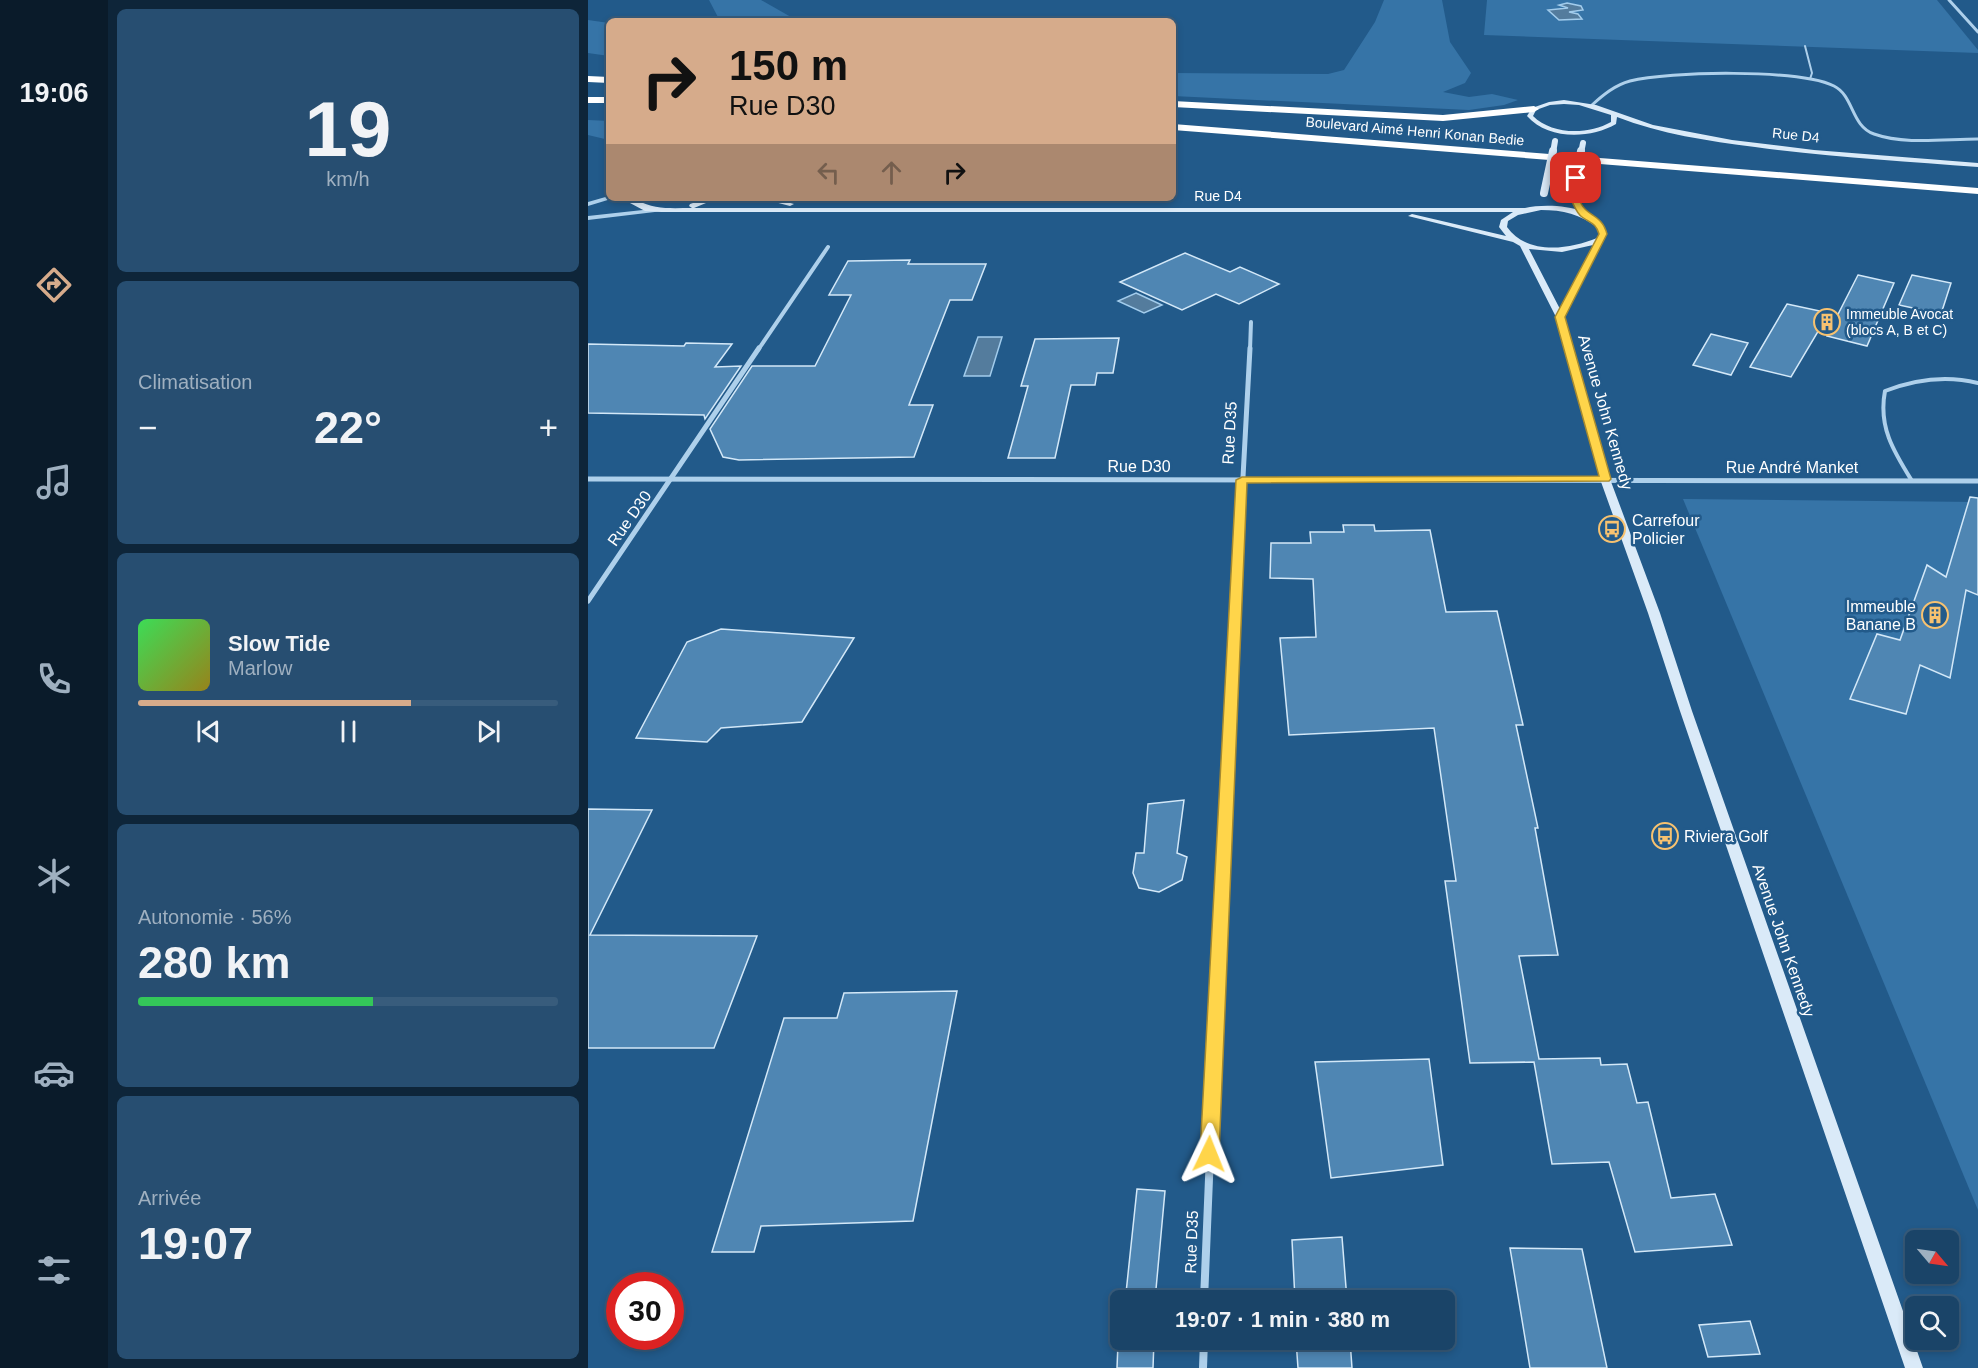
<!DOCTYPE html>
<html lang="fr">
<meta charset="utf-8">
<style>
:root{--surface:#1a4468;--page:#274e71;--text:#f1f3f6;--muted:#9fb0c0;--line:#385c7c;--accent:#d6ab8b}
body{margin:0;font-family:Arial,sans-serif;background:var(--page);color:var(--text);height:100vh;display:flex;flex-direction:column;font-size:22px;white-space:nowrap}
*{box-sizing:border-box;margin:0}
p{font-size:20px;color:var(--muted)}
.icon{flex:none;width:33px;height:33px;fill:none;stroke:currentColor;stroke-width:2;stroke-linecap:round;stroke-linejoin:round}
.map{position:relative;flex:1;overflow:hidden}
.panel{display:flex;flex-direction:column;gap:9px;padding:9px;background:#0e2539;width:480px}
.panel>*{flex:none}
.banner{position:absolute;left:18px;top:18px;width:570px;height:183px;border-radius:9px;box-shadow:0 3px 9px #0003,0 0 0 2px var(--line);background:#d6ab8b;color:#111;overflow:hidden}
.needle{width:39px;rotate:119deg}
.controls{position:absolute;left:1317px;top:1230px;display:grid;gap:12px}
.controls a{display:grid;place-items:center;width:54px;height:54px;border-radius:9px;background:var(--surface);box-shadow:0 3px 9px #0003,0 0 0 2px var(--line);font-size:30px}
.speed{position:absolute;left:18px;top:1272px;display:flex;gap:12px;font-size:30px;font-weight:700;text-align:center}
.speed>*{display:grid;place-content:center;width:78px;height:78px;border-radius:50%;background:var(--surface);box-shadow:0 3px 9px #0003,0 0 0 2px var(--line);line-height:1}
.speed .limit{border:9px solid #d22;background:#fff;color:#111}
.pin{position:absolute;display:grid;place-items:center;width:51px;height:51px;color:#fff;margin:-26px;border-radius:12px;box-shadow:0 3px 9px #0006}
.me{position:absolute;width:66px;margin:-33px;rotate:2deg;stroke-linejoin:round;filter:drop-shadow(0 0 4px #0008)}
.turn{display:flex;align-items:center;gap:21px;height:126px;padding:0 24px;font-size:27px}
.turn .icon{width:78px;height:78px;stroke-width:2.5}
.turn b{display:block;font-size:42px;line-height:51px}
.lanes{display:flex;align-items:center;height:57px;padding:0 24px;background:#0003;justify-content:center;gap:30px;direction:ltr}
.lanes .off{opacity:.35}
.big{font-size:45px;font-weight:700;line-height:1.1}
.panel .widget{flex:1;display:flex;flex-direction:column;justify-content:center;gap:9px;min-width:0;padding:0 21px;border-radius:9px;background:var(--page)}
.panel .dial{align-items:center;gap:0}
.dial b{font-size:78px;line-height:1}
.song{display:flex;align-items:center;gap:18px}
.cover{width:72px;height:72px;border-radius:9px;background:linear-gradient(135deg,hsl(130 70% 55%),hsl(50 70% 35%))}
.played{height:6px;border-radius:3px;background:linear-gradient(90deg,var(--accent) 65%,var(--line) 65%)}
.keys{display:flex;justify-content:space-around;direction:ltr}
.heat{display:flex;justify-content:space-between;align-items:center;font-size:33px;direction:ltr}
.charge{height:9px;border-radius:4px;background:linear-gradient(90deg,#34c759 56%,var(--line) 0)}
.trip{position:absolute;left:522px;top:1290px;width:345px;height:60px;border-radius:9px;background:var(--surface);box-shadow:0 3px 9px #0003,0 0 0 2px var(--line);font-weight:700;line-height:60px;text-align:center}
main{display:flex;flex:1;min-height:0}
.tabs{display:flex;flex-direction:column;width:108px;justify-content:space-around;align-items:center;background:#0a1b2a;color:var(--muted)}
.tabs .icon{width:42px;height:42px}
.tabs .selected{color:var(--accent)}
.tabs b{font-size:27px;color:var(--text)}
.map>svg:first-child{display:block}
.green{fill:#3674a7}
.water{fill:#547c9d;stroke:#a2ccec;stroke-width:1.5}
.building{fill:#4f86b3;stroke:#d3e8f8;stroke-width:1.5}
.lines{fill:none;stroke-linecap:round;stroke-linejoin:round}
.service-far1{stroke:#aed0eb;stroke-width:2}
.service{stroke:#aed0eb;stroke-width:4}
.minor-far4{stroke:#aed0eb;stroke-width:3}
.minor-far3{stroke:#aed0eb;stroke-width:4}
.minor-far2{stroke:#aed0eb;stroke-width:5}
.minor-far1{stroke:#aed0eb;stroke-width:7}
.minor{stroke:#aed0eb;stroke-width:8}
.tertiary{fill:#aed0eb;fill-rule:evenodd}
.secondary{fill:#daeaf8;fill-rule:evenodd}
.motorway{fill:#fff;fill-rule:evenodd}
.secondary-bridge-far1{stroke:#daeaf8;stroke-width:6}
.secondary-bridge{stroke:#daeaf8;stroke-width:8}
.route{fill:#ffd54a;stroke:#a68a30;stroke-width:1.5}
.labels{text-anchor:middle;stroke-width:5;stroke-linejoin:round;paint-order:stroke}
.far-street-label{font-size:14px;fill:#fff;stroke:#225a8a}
.far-poi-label{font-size:14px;fill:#fff;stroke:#225a8a;text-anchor:start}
.street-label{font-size:16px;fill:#fff;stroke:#225a8a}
.poi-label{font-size:16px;fill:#fff;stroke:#225a8a;text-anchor:start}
</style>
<main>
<nav class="tabs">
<b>19:06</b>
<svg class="icon selected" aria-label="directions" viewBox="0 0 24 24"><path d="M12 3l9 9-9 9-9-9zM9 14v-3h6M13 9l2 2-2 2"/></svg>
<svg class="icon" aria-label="music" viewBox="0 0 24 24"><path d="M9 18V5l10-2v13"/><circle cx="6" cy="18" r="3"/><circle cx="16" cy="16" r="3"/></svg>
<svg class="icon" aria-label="phone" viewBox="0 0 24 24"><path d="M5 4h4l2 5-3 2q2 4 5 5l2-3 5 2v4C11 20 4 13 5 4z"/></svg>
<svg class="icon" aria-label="climate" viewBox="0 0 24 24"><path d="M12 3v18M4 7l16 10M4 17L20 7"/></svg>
<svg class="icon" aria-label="car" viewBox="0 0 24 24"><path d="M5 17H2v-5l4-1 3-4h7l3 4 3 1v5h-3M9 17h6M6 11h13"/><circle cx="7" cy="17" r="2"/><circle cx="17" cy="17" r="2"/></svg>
<svg class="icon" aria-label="filters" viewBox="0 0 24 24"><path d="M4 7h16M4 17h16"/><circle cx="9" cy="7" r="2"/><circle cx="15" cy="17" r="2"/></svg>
</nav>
<section class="panel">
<div class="widget dial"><b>19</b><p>km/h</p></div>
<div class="widget"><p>Climatisation</p>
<div class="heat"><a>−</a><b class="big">22°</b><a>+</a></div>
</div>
<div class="widget">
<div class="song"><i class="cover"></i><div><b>Slow Tide</b><p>Marlow</p></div></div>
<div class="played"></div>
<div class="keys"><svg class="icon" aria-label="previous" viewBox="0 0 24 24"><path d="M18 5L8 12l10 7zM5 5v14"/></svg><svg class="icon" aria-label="pause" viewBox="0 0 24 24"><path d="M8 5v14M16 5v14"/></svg><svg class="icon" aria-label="next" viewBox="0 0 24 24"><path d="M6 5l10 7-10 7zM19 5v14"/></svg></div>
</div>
<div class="widget"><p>Autonomie · 56%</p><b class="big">280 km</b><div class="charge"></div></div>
<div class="widget"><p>Arrivée</p><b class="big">19:07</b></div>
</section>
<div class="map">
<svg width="1390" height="1368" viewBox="0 0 1390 1368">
<rect width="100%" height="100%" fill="#225a8a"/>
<!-- green -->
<g class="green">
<polygon points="121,0 173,0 210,21 132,21"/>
<polygon points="796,0 854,0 862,42 883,73 877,83 855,92 881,97 904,94 930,100 916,105 881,110 585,96 585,73 740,74 756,70 787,22"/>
<polygon points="899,0 1349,0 1390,50 1390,53 896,35"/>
<polygon points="0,20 21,23 21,56 0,53"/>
<polygon points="0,120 21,121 21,140 0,135"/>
<polygon points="1095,499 1390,502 1390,1210"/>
</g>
<!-- water -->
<g class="water">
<polygon points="979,3 993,6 995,10 981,12 990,14 994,19 971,20 960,10 980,8 971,5"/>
<polygon points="548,293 574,305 556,313 530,301"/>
<polygon points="390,337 414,337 402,376 376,376"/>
</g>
<!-- building -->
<g class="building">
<polygon points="597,253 642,272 652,267 691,284 651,304 628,294 594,310 532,282"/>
<polygon points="322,260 320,264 398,264 384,300 362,300 321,405 345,405 326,457 151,460 135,457 122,429 164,366 227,366 263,295 241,295 260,261"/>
<polygon points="1270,275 1306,283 1279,346 1239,336"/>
<polygon points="1324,275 1363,283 1353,314 1311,305"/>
<polygon points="1199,304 1241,313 1203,377 1162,367"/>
<polygon points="1123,334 1160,343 1143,375 1105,365"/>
<polygon points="531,338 525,373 509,373 507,385 483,385 467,458 420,458 440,386 433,386 447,339"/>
<polygon points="98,343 144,344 127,367 153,366 117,419 116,415 0,413 0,344 96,346"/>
<polygon points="1382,497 1390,498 1390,595 1378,590 1362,678 1332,665 1318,714 1262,699 1289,634 1312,640 1339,565 1358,577"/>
<polygon points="755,525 786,525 787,531 842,530 858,612 909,611 935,725 928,725 950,828 947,828 970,955 931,956 951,1059 1012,1058 1013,1065 1039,1064 1049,1103 1060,1102 1083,1198 1127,1194 1144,1245 1047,1252 1021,1162 964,1164 946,1062 882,1063 857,881 868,881 846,728 701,735 692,638 728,637 725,579 682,578 683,543 723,543 722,532 756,532"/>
<polygon points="133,629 266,638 214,722 133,728 119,742 48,738 99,642"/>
<polygon points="596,800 589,853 599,857 594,880 571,892 551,888 545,873 548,853 556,853 560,804"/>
<polygon points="0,809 64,810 2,935 169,936 126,1048 0,1048"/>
<polygon points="369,991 325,1221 173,1226 166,1252 124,1252 196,1018 249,1018 256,993"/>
<polygon points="841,1059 855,1165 743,1178 727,1062"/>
<polygon points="549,1189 577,1191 567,1300 532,1300 532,1340 566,1340 565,1368 529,1368 532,1294 538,1293"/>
<polygon points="754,1237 759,1300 707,1300 704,1240"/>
<polygon points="922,1248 994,1249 1019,1368 942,1368"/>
<polygon points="1162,1321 1172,1354 1120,1357 1111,1325"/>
<polygon points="708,1340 762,1340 764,1368 710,1368"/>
</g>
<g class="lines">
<!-- service-far1 -->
<polyline class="service-far1" points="1217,46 1224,73 1222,79"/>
<!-- service -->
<path class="service" d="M 1324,481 C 1306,452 1290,427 1297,391 C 1328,379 1358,375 1390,383"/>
<!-- minor-far4 -->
<g class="minor-far4">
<polyline points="1361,0 1390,32"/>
<path d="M 1004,105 C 1015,95 1027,85 1042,81 C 1080,71 1212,69 1246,86 C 1266,96 1263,126 1286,134 C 1317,145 1357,139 1390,139"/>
</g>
<!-- minor-far3 -->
<g class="minor-far3">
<polyline points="170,350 240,247"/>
<polyline points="662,350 663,322"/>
</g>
<!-- minor-far2 -->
<g class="minor-far2">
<polyline points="0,479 1390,481"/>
<polyline points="0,601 171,348"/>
<polyline points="648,606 662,348"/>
</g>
<!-- minor-far1 -->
<polyline class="minor-far1" points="631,938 648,604"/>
<!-- minor -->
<g class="minor">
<polyline points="616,1300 631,936"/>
<polyline points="615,1368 616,1340"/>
</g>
<!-- tertiary -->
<g class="tertiary">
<polygon points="21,196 21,198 24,198 23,199 0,206 0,202"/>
<polygon points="73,208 75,209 75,211 0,220 0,216"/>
</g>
<!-- secondary -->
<g class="secondary">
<path d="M 976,100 L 1008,105 L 1065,125 L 1144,140 L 1226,150 L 1390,163 L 1390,167 C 1316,161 1241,157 1167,147 C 1120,141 1073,134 1029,117 L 1028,124 C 1002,139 960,140 939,116 L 944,108 L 961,102 ZM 976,104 L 991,105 L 1023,115 L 1023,122 C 1000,135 964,135 945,116 L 948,110 L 962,105 Z"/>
<path d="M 41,198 L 49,198 L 49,200 C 67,210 83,208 104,208 L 101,206 L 102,204 L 120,198 L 130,198 L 106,208 L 937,208 C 961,203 1010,205 1019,234 L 976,317 L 1022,479 L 1072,613 L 1104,711 L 1335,1368 L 1317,1368 L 1092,711 L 1060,613 L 1012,479 L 968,317 L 932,246 L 925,242 L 820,216 L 824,214 L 918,236 L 911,227 L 913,220 L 925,212 L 73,212 L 57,211 L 42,203 ZM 953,210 C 975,210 992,214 1010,228 L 1011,234 L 1009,238 C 980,250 939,255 919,227 L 920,221 L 930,215 ZM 1005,245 L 972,309 L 941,249 L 974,252 Z"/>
<polygon points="171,198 185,198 206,204 202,206"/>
</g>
<!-- motorway -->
<g class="motorway">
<polygon points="0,76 21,77 21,83 0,82"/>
<rect x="0" y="97" width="21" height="6"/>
<polygon points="585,101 855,115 946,106 951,109 946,112 855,121 585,107"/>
<polygon points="585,124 1390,188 1390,194 585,130"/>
</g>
<!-- secondary-bridge-far1 -->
<g class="secondary-bridge-far1">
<polyline points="965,153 967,141"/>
<polyline points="993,153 995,143"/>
</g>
<!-- secondary-bridge -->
<g class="secondary-bridge">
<polyline points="956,193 965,151"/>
<polyline points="985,196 993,151"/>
</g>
</g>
<!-- route -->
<path class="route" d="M 986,176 L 992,178 C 985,222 1012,206 1019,234 L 977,317 L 1023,479 L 1021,481 L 659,483 L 631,1154 L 628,1161 L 621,1163 L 615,1161 L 612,1154 L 648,480 L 654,477 L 1011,476 L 967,317 L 1011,234 C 1008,223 1002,223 994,217 C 988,213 985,202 981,196 Z"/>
<!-- icons -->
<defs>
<symbol id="building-ring" viewBox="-11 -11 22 22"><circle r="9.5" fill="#225a8a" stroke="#f7c270" stroke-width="1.5"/><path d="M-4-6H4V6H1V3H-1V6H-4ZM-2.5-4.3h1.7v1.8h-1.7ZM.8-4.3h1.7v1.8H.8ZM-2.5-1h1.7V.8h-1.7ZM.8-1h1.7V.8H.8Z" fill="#f7c270"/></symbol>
<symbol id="bus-ring" viewBox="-11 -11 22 22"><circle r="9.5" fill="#225a8a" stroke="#f7c270" stroke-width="1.5"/><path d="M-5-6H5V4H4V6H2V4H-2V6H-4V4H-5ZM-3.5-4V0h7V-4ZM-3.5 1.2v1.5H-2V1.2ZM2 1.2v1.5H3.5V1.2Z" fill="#f7c270"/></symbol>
</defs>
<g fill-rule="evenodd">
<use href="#building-ring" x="1224" y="307" width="30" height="30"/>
<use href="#bus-ring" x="1009" y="514" width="30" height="30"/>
<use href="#building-ring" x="1332" y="600" width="30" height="30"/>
<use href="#bus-ring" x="1062" y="821" width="30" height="30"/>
</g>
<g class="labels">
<!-- far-street labels -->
<g class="far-street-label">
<text transform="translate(827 131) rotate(5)" y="5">Boulevard Aimé Henri Konan Bedie</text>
<text transform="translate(1208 135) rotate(6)" y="5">Rue D4</text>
<text x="630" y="201">Rue D4</text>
</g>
<!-- far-poi labels -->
<g class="far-poi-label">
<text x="1258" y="319">Immeuble Avocat<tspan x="1258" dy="16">(blocs A, B et C)</tspan></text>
</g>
<!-- street labels -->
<g class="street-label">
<text transform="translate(1018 412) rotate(74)" y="6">Avenue John Kennedy</text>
<text transform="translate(641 433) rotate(-87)" y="6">Rue D35</text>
<text x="551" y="472">Rue D30</text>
<text x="1204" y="473">Rue André Manket</text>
<text transform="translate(41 518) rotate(-55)" y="6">Rue D30</text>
<text transform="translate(1196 940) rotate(71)" y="6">Avenue John Kennedy</text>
<text transform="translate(603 1242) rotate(-88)" y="6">Rue D35</text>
</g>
<!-- poi labels -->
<g class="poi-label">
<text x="1044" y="526">Carrefour<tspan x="1044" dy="18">Policier</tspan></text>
<text x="1328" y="612" text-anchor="end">Immeuble<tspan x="1328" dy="18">Banane B</tspan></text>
<text x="1096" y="842">Riviera Golf</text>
</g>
</g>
</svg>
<div class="controls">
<a><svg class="needle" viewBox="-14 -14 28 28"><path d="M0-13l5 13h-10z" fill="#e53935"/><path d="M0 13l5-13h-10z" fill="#9fb0c0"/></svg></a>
<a><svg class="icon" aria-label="search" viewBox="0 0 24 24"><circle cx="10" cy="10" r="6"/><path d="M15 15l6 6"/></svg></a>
</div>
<div class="speed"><div class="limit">30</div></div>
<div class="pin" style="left:988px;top:178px;background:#d93025"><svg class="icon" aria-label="arrive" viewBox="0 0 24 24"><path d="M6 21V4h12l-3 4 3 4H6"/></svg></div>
<svg class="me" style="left:621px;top:1154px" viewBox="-20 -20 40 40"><path d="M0-17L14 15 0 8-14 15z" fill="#ffd54a" stroke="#fff" stroke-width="4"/></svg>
<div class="trip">19:07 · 1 min · 380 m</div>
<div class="banner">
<div class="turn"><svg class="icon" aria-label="right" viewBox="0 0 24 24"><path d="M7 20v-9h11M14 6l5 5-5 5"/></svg><div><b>150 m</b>Rue D30</div></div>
<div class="lanes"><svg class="icon off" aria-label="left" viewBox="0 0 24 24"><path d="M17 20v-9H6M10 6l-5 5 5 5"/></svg><svg class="icon off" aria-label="ahead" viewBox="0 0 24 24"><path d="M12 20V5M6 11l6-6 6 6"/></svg><svg class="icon" aria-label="right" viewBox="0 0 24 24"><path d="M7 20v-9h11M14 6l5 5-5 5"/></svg></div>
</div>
</div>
</main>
